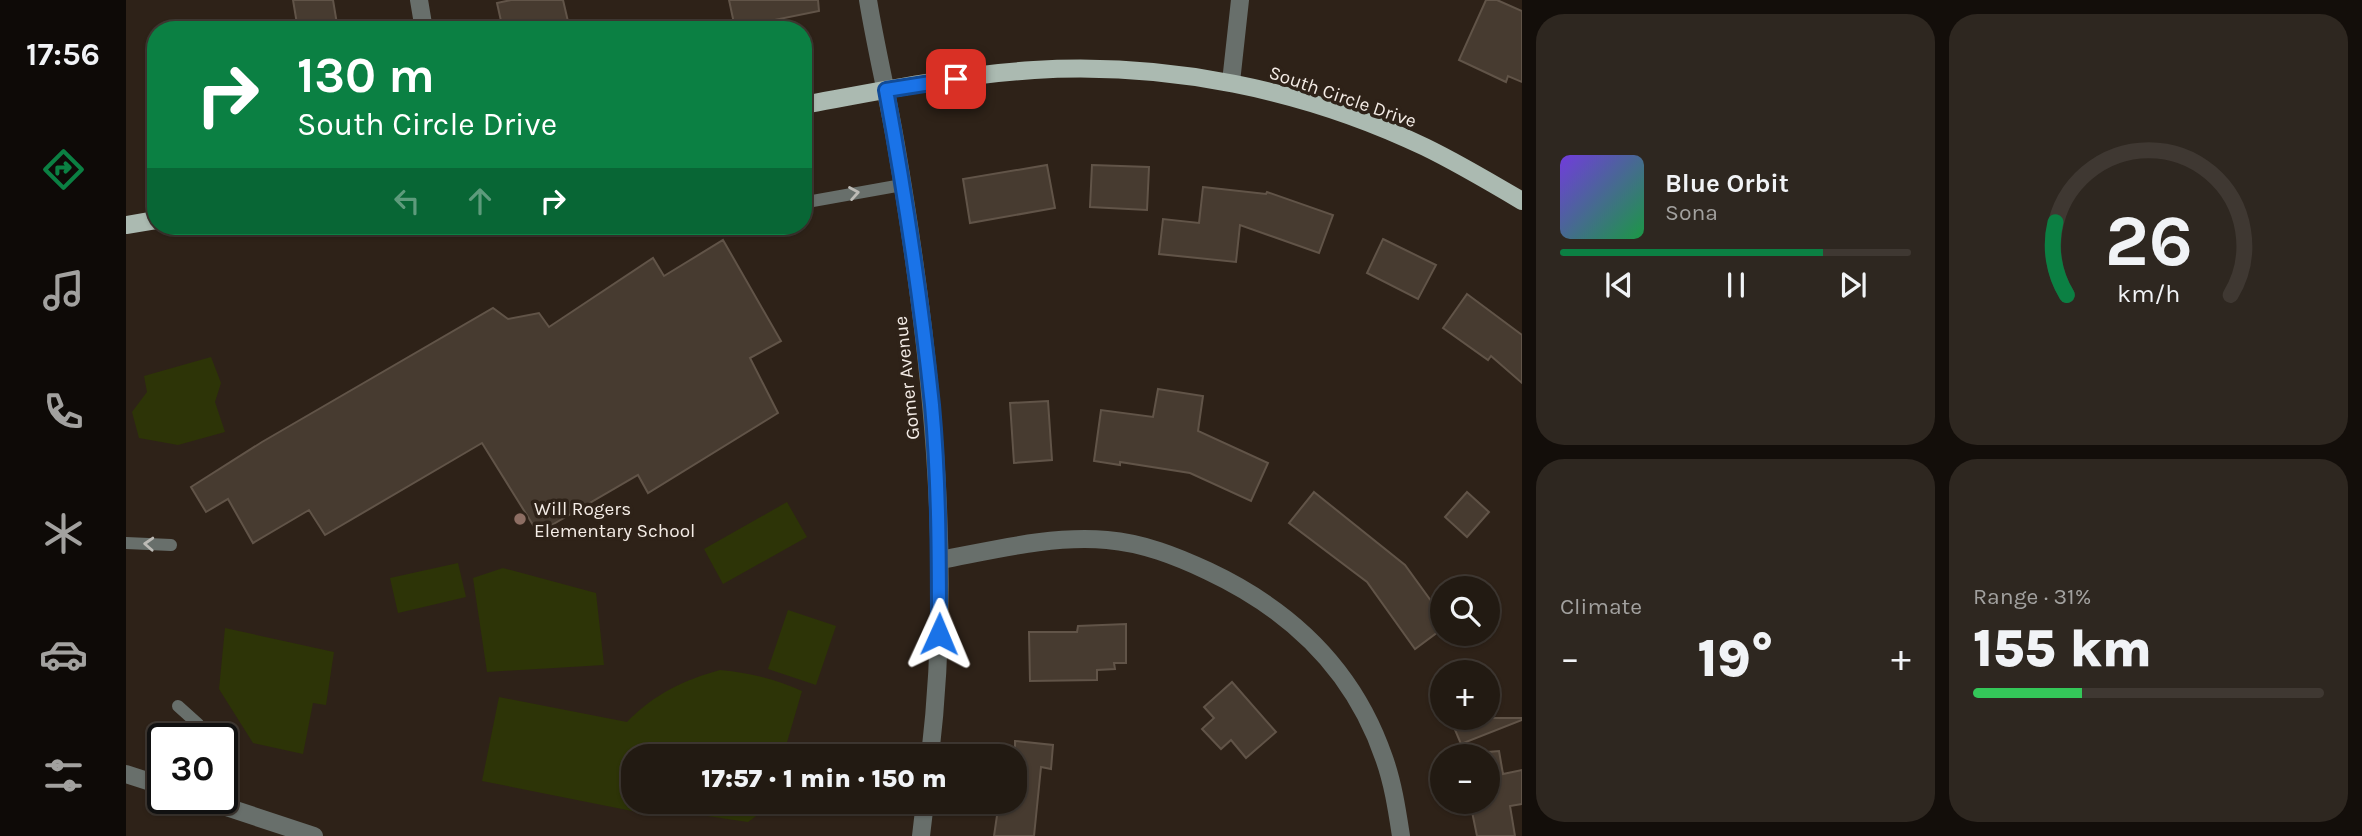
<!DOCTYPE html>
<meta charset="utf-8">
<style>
:root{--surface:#221a12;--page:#2e2720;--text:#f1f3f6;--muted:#a2a19f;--line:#3f3832;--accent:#0b8043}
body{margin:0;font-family:Karla,sans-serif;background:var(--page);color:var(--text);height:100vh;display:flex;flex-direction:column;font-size:26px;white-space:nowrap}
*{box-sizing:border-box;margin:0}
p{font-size:23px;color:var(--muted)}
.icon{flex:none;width:38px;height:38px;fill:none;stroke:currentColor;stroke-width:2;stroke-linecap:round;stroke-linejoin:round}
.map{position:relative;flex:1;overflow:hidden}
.details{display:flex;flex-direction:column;gap:14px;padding:14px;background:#130e0a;width:840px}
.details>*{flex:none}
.guide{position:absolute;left:21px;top:21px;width:665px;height:214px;border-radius:28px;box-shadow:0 2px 5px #0004,0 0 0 2px var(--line);background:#0b8043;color:#fff;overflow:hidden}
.fabs{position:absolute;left:1304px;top:576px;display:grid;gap:14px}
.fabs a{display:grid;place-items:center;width:70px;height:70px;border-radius:50%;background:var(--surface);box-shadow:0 2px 5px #0004,0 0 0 2px var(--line);font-size:35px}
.speed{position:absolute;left:21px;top:723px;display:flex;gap:14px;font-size:35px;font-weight:700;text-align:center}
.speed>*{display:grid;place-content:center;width:91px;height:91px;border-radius:50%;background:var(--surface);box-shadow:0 2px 5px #0004,0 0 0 2px var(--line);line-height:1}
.speed .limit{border:4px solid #111;border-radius:10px;background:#fff;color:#111}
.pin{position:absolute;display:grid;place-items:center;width:60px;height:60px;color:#fff;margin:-30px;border-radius:14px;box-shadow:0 4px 10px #0006}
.me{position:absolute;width:77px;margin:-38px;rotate:1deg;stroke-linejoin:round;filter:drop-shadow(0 0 5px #0008)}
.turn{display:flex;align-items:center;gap:24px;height:147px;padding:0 35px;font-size:32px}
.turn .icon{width:91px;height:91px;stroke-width:2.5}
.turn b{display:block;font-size:49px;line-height:60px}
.lanes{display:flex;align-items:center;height:66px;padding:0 35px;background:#0003;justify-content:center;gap:35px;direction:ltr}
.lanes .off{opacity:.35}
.big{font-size:52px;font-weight:800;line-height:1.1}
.details .card{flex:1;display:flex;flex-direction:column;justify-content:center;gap:10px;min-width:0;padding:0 24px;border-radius:28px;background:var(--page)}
.details .dial{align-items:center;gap:0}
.dial svg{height:182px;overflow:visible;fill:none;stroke:var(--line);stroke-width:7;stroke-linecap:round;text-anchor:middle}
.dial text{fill:var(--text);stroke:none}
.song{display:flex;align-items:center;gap:21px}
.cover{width:84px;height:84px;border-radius:10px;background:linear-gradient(135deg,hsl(260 70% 55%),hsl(140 70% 35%))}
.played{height:7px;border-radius:4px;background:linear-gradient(90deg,var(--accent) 75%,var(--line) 75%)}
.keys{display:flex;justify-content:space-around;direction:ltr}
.heat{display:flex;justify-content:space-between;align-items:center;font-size:38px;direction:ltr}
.charge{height:10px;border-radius:5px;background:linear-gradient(90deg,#34c759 31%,var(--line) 0)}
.details .tiles{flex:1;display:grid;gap:14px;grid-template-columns:repeat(2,1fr)}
.trip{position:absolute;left:495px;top:744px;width:406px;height:70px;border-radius:28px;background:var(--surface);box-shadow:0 2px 5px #0004,0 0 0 2px var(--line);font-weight:800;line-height:70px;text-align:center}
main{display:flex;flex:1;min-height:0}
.tab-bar{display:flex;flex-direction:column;width:126px;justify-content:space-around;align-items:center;background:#0e0a07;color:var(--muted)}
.tab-bar .icon{width:49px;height:49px}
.tab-bar .selected{color:var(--accent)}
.tab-bar b{font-size:32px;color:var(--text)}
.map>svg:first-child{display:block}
.green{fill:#2d3407}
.building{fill:#473b30;stroke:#615448;stroke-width:2}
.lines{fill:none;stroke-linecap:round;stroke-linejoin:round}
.service{stroke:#686f6b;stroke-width:12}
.minor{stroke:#686f6b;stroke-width:18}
.primary{stroke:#abbab1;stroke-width:18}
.oneway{stroke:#bcbab5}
.route-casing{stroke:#114b97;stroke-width:18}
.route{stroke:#1a73e8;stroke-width:12}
.education-dot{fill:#8d6e63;stroke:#2e2218;stroke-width:2.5}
.labels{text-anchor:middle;stroke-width:7;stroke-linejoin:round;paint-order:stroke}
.street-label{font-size:19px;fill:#f4ece6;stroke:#2e2218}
.poi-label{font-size:19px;fill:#f4ece6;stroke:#2e2218;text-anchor:start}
</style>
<main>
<nav class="tab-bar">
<b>17:56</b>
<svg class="icon selected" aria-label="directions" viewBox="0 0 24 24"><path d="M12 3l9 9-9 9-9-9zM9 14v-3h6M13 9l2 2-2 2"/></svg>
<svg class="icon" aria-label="music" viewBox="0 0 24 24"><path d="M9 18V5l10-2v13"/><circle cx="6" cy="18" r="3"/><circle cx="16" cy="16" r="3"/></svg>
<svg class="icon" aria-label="phone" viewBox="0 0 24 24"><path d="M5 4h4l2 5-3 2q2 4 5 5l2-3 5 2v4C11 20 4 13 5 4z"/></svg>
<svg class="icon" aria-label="climate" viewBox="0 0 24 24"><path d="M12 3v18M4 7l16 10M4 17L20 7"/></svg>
<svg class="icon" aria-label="car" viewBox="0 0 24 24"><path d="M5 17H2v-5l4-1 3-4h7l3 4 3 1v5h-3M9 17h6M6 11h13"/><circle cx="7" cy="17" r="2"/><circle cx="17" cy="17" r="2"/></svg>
<svg class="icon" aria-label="filters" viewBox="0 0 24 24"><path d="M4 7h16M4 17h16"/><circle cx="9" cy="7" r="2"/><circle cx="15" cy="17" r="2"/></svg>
</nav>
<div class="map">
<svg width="1396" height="836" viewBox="0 0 1396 836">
<rect width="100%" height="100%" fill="#2e2218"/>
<!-- green -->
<g class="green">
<polygon points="85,357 95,383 89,402 99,432 52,445 13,438 6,412 21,392 18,376"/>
<polygon points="661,502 681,537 597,584 578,549"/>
<polygon points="332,563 340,597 272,613 264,578"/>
<polygon points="377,568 470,593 478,665 361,672 347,578"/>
<polygon points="662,610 710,626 690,685 642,669"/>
<polygon points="99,628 208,652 200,705 187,703 177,754 127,743 93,689"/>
<path d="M 594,670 C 624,673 649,679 676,691 L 657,756 L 508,756 L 508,802 L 644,802 L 641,808 L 622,822 L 513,806 L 511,812 L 356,781 L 373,697 L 501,722 C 528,694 558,680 594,670 Z"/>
</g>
<!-- building -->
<g class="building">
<polygon points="167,0 207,0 212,30 172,30"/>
<polygon points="385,0 437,0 444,30 377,30 371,3"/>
<polygon points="603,0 692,0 693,11 609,28"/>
<polygon points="1360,0 1371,0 1396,11 1396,82 1382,76 1380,82 1333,60"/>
<polygon points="921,165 929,208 844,223 837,179"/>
<polygon points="966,165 1023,167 1021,210 964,207"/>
<polygon points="1077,187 1140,194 1141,192 1207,215 1193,253 1114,225 1110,262 1033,254 1037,219 1073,223"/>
<polygon points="1257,239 1310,265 1292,299 1241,273"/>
<polygon points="597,240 655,341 624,358 652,413 522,493 512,475 412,533 356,443 199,535 183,510 127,543 102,499 80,512 65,487 136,442 367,308 382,319 413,313 423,327 527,258 538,276"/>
<polygon points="1341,294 1396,335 1396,383 1365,356 1362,360 1317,328"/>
<polygon points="1032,389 1077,396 1072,431 1142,463 1125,501 1064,473 994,462 994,465 968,461 975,410 1027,417"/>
<polygon points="922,401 926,460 888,463 884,403"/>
<polygon points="1188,492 1279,565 1316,616 1316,629 1289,649 1241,582 1163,523"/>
<polygon points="1341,492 1363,512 1341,537 1319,517"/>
<polygon points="1000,624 1000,663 988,663 989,669 971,670 971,680 904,681 903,632 951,632 952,626"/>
<polygon points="1106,682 1150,732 1120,758 1105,740 1095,749 1076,729 1088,718 1078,707"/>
<polygon points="1324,718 1396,718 1396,720 1335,744"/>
<polygon points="889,741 927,745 925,769 915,767 908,836 868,836 873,802 889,802"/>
<polygon points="1373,751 1377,774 1396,770 1396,804 1384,806 1389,836 1351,836 1344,802 1362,802 1362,752"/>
</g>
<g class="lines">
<!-- service -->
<g class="service">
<polyline points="681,202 776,185"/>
<polyline points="0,543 45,545"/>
<polyline points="52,706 72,724 77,738"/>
</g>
<!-- minor -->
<g class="minor">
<polyline points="293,0 298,30"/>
<path d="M 742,0 C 750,49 762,97 770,145 C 804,344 828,555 804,756"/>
<polyline points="1105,82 1114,0"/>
<path d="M 814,560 C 868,550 926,535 981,540 C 1017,543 1050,556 1082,571 C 1165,610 1228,670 1258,758 C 1267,783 1271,810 1275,836"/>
<polyline points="0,774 37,786"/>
<polyline points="73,798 188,836"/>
<polyline points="795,836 799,802"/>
</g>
<!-- primary -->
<g class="primary">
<path d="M 677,105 C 753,91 830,75 908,70 C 1041,62 1178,89 1299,147 C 1332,163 1364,182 1396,201"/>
<polyline points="0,225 30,220"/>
</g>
</g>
<!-- one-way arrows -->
<defs><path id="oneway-chevron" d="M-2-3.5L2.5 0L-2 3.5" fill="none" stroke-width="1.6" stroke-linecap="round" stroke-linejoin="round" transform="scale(1.75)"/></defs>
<g class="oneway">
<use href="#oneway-chevron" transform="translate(728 193) rotate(-10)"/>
<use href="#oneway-chevron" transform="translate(23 544) rotate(-177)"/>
</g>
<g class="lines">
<defs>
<path id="route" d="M 813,634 C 813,557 813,481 806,405 C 795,300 779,194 760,90 L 830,79"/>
</defs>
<!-- route casing -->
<use href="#route" class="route-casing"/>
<!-- route -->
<use href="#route" class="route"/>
</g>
<!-- markers -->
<circle class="education-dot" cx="394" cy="519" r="7"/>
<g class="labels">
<!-- street labels -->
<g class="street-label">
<text transform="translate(1217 96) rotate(19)" y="7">South Circle Drive</text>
<text transform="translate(780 378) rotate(-96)" y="7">Gomer Avenue</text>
</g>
<!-- poi labels -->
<g class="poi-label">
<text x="408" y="515">Will Rogers<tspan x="408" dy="22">Elementary School</tspan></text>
</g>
</g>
</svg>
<div class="fabs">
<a><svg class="icon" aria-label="search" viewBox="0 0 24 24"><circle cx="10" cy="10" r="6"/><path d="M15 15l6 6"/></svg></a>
<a>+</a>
<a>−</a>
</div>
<div class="speed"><div class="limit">30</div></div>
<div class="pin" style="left:830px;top:79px;background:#d93025"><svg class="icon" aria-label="arrive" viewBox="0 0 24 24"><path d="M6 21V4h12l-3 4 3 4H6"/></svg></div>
<svg class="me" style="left:813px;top:634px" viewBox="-20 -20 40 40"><path d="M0-17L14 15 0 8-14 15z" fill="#1a73e8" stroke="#fff" stroke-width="4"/></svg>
<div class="trip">17:57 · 1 min · 150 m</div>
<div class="guide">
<div class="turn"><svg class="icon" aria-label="right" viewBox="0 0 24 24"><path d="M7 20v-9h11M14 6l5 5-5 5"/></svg><div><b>130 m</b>South Circle Drive</div></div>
<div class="lanes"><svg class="icon off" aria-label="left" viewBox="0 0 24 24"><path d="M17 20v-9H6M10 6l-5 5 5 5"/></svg><svg class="icon off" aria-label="ahead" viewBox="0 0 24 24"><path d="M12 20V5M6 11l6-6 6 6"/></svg><svg class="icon" aria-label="right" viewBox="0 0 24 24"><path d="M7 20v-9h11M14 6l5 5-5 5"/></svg></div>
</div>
</div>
<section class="details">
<div class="tiles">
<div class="card">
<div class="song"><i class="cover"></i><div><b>Blue Orbit</b><p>Sona</p></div></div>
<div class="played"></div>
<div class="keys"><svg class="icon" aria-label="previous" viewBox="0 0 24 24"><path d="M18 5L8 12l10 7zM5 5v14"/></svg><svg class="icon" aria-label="pause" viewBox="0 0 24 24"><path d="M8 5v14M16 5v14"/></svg><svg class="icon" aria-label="next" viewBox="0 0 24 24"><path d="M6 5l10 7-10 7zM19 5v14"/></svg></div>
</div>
<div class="card dial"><svg viewBox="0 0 100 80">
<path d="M14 69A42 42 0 1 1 86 69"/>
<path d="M14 69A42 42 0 0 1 9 37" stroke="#0b8043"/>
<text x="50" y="56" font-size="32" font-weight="700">26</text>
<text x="50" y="72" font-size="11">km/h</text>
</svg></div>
<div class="card"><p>Climate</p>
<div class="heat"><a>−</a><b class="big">19°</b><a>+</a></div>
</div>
<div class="card"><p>Range · 31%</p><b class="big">155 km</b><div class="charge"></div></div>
</div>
</section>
</main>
